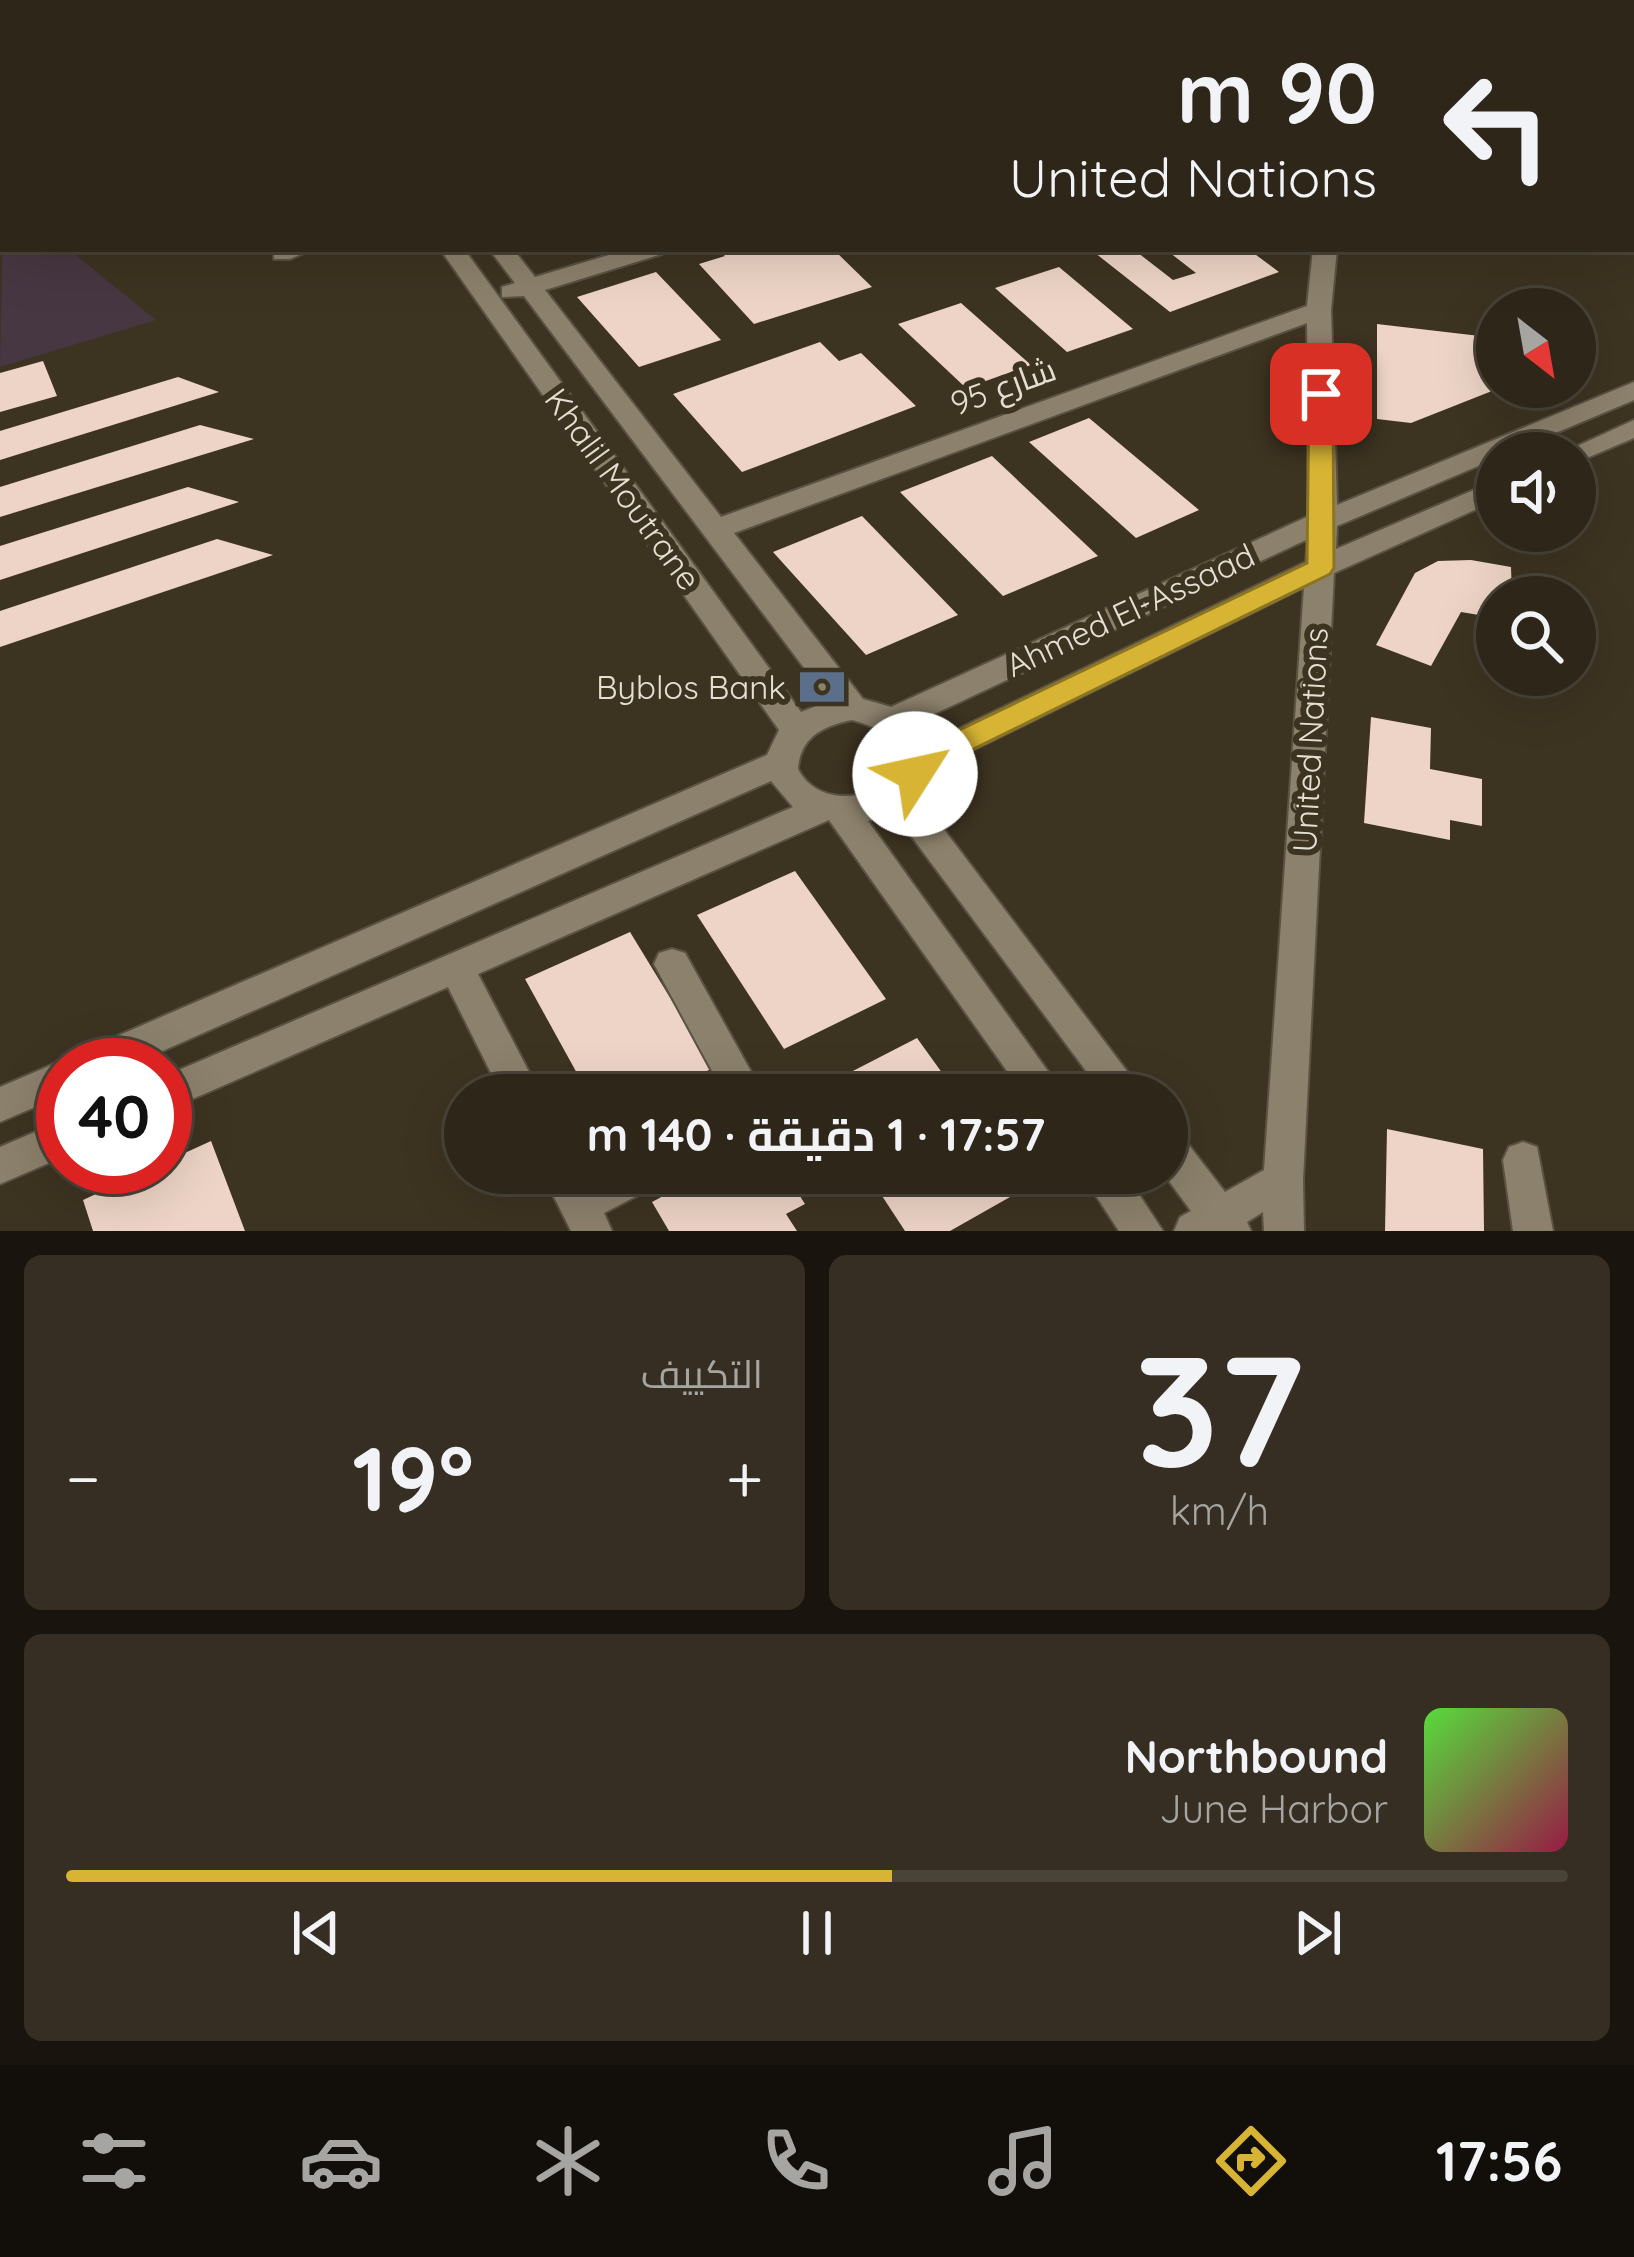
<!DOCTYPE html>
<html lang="ar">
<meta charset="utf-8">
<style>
:root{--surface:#2e2619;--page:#362e22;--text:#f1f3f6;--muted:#a7a5a2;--line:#494338;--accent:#d7b434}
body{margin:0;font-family:Quicksand,Cairo,sans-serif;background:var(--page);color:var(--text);direction:rtl;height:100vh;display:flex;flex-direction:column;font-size:45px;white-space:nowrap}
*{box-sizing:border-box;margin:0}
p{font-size:39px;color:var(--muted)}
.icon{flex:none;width:66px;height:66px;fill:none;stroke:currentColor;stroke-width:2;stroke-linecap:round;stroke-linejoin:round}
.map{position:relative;height:1231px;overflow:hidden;direction:ltr}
.details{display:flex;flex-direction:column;gap:24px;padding:24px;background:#19150e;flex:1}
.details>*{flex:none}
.banner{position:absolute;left:0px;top:0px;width:1635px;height:252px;box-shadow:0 12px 48px #0002,0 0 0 3px var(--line);direction:rtl;background:#2e2619;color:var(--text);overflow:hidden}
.needle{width:78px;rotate:149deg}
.controls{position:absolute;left:1476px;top:288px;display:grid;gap:24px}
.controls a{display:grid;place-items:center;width:120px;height:120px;border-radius:50%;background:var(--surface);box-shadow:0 12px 48px #0002,0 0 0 3px var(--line);font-size:60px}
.speed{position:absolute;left:36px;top:1038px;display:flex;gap:24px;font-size:60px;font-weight:700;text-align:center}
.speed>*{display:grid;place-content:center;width:156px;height:156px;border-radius:50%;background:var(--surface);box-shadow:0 12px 48px #0002,0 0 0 3px var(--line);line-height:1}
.speed .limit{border:18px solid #d22;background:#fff;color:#111}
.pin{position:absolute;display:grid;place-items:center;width:102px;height:102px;color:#fff;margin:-51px;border-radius:24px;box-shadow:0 6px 18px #0006}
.me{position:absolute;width:132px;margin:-66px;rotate:55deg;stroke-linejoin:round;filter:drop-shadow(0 0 9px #0008)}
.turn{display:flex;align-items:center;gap:42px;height:252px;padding:0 60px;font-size:54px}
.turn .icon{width:156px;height:156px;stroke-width:2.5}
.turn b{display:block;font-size:84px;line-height:102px}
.big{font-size:90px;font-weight:700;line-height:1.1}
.details .card{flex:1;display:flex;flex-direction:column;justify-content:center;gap:18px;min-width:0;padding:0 42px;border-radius:18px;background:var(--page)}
.details .dial{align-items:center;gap:0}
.dial b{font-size:156px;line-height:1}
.song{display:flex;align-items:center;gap:36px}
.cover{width:144px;height:144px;border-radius:18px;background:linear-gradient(135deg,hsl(110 70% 55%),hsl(340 70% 35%))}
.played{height:12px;border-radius:6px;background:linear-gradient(90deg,var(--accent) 55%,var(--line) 55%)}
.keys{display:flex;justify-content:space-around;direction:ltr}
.heat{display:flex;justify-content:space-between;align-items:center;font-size:66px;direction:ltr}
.details .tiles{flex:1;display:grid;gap:24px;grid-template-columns:1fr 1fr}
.card:last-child{grid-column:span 2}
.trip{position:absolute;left:444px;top:1074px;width:744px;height:120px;border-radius:60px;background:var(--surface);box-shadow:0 12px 48px #0002,0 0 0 3px var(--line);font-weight:700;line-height:120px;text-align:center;direction:rtl}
.tab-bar{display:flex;height:192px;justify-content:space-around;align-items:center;background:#120f0a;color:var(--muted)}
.tab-bar .icon{width:84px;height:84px}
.tab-bar .current{color:var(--accent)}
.tab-bar b{font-size:54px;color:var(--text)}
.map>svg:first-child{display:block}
.education{fill:#473742}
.building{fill:#edd4c6}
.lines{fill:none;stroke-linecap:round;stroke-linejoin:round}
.minor-casing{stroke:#5a5242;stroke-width:4}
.minor{fill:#8c816c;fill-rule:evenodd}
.route{fill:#d7b434;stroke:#8c7522;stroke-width:3}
.labels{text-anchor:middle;stroke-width:12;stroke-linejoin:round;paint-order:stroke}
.street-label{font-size:33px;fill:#e5dfd3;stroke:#3d3321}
.poi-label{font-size:33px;fill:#e5dfd3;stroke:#3d3321;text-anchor:end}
</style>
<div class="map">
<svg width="1634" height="1231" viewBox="0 0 1634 1231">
<rect width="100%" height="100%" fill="#3d3321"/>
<!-- education -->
<polygon class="education" points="3,220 3,249 68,249 156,320 0,367"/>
<!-- building -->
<g class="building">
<polygon points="718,249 833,249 872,287 754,324 699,264 725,256"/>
<polygon points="1090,249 1133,249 1173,280 1196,273 1165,249 1248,249 1279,272 1170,312"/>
<polygon points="1059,267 1133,329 1067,352 995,288"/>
<polygon points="656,272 721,340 639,367 577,297"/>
<polygon points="961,303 1031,365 966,388 898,324"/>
<polygon points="1377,324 1497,338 1497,389 1411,423 1377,419"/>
<polygon points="820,342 839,361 861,353 916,406 742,472 673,394"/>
<polygon points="43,361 57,396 0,412 0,373"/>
<polygon points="178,377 219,392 0,460 0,431"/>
<polygon points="1089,418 1199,510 1136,538 1029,442"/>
<polygon points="200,425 254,439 0,517 0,487"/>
<polygon points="992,456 1098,556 1003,596 900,492"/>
<polygon points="188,487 239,502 0,580 0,546"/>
<polygon points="862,516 958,615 866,655 773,552"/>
<polygon points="217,539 273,555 0,647 0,611"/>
<polygon points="1471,560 1511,567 1512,597 1497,597 1497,618 1461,612 1431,666 1376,645 1415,573 1438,561"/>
<polygon points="1371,717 1431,728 1430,769 1482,779 1482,826 1450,820 1450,840 1364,823"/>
<polygon points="795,871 886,999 784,1049 697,915"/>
<polygon points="630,932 713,1068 658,1095 589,1095 525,979"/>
<polygon points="917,1038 958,1095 817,1095 814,1091"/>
<polygon points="1387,1129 1483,1149 1484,1231 1385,1231"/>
<polygon points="211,1141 245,1231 93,1231 83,1200 154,1167 165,1167 165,1162"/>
<polygon points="706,1173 785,1173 805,1204 786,1214 797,1231 669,1231 652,1202"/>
<polygon points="867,1173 1013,1173 1024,1189 950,1231 905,1231"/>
</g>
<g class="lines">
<defs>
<g id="minor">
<polygon points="256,0 287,0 254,3"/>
<polygon points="312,0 332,0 334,3 314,3"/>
<polygon points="755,0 785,0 753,3"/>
<polygon points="1343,0 1363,0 1342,3"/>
<polygon points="1478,0 1501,0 1503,3 1480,3"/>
<polygon points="3,56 3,68 0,69 0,57"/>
<rect x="1632" y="71" width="2" height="13"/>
<polygon points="3,189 3,203 0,204 0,190"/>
<polygon points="274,249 313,249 290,259 274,259"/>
<path d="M 440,249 L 464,249 L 801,712 L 829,701 L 524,296 L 502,297 L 502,287 L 515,283 L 489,249 L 513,249 L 535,277 L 629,249 L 666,249 L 662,254 L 545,290 L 721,517 L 1307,306 L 1313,249 L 1337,249 L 1331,310 L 1337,505 L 1634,382 L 1634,400 L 1508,453 L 1497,453 L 1497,458 L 1337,526 L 1336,549 L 1497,480 L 1497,500 L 1334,573 L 1303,1180 L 1304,1231 L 1264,1231 L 1263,1212 L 1247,1222 L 1251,1231 L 1174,1231 L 1180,1217 L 1191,1211 L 1163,1173 L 1167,1173 L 1167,1130 L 1181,1135 L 1225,1192 L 1264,1170 L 1304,587 L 930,771 L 917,794 L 1145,1095 L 1104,1095 L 894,813 L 868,821 L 1065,1095 L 1024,1095 L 829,820 L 478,974 L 541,1095 L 502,1095 L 448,987 L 165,1111 L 165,1076 L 793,807 L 771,781 L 131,1065 L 63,1065 L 63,1095 L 0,1122 L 0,1087 L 63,1060 L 73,1064 L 78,1053 L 767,755 L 779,730 ZM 1307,323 L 1309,516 L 891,707 L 863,699 L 734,533 ZM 1308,539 L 1306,562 L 927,744 L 915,723 ZM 852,720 C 882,728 912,746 892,781 C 864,801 817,805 798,769 C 800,737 823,726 852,720 Z"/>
<polygon points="1634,420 1634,438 1575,463 1575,453 1562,453"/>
<polygon points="672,949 685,953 764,1095 725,1095 654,964 659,953"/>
<polygon points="63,1120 63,1157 0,1184 0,1147"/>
<polygon points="1523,1142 1537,1147 1553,1231 1513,1231 1503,1160 1509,1147"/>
<polygon points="542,1173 583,1173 587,1181 603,1173 662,1173 656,1186 604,1213 612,1231 571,1231"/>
<polygon points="1081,1173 1125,1173 1163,1231 1119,1231"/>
</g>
</defs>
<!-- minor casing -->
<use href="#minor" class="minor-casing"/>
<!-- minor -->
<use href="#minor" class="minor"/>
</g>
<!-- route -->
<polygon class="route" points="1321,387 1333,394 1334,568 1330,574 931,770 926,782 904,782 900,774 907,755 1307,563 1309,394"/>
<!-- icons -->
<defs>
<symbol id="bank-bare" viewBox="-9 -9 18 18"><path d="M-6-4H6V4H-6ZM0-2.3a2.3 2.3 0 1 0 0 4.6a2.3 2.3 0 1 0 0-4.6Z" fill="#5c6f8a" stroke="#3d3321" stroke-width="2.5" paint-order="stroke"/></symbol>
</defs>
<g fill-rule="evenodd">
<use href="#bank-bare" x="789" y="654" width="66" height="66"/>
</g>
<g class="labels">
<!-- street labels -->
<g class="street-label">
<text transform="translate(1003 386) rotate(-20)" y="12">شارع 95</text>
<text transform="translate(623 489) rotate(54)" y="12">Khalil Moutrane</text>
<text transform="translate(1130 610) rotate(-25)" y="12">Ahmed El-Assaad</text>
<text transform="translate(1310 740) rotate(-87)" y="12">United Nations</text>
</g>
<!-- poi labels -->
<g class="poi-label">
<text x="786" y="699">Byblos Bank</text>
</g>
</g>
</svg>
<div class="controls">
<a><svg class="needle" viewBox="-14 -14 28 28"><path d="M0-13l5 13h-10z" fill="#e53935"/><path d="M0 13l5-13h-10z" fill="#a7a5a2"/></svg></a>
<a><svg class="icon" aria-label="sound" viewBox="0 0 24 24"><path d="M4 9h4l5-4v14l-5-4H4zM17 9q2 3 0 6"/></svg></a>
<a><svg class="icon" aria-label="search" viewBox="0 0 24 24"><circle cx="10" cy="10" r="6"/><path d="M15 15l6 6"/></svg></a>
</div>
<div class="speed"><div class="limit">40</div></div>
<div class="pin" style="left:1321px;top:394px;background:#d93025"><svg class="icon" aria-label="arrive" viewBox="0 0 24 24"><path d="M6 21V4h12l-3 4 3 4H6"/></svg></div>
<svg class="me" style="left:915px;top:774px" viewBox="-20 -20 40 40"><circle r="19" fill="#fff"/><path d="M0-13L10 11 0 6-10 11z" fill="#d7b434"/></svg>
<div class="trip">17:57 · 1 دقيقة · 140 m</div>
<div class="banner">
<div class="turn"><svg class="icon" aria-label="left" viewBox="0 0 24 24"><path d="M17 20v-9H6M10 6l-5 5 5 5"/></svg><div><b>90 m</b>United Nations</div></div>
</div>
</div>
<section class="details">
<div class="tiles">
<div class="card dial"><b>37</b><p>km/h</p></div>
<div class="card"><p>التكييف</p>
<div class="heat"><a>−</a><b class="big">19°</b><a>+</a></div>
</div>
<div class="card">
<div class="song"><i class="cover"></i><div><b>Northbound</b><p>June Harbor</p></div></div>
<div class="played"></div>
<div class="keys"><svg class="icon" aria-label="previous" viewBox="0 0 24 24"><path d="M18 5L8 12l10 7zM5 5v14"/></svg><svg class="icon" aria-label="pause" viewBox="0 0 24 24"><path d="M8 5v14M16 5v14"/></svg><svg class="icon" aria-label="next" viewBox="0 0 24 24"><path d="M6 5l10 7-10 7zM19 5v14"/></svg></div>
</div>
</div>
</section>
<nav class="tab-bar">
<b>17:56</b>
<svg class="icon current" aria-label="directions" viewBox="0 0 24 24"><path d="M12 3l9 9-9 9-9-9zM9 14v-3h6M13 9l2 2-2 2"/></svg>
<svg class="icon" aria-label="music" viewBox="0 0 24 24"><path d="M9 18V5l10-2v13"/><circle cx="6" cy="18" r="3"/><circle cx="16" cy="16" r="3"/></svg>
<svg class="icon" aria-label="phone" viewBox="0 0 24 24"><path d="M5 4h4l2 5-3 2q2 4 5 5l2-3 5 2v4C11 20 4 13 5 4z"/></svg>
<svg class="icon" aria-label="climate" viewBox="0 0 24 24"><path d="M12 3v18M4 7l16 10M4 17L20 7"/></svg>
<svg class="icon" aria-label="car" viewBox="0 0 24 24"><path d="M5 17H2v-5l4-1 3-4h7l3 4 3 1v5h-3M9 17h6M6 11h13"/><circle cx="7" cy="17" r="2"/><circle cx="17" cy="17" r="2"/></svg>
<svg class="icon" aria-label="filters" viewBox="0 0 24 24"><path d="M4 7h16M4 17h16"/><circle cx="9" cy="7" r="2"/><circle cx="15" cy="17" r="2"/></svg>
</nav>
